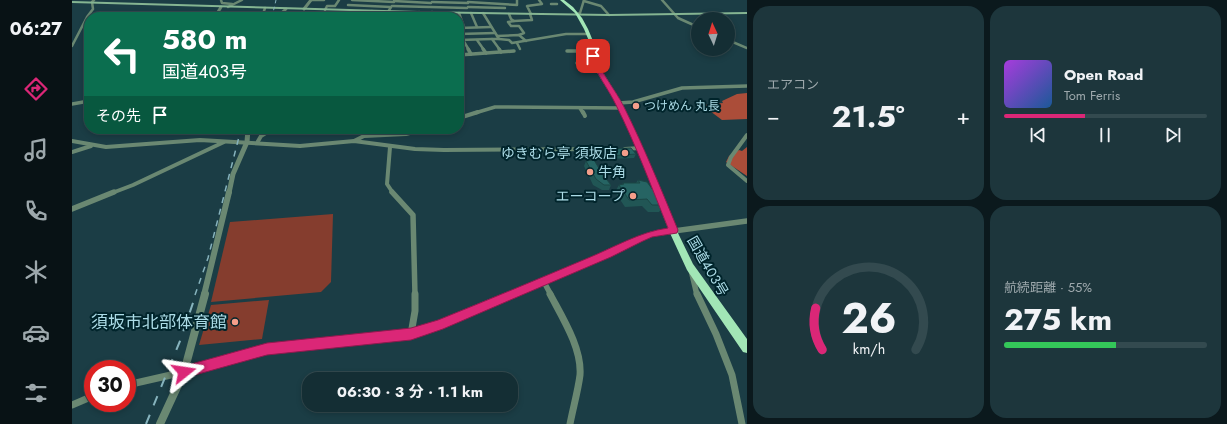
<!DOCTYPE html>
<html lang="ja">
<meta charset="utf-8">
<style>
:root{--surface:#142e34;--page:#1d363c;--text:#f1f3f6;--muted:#9da8ac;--line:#334a4f;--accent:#db2777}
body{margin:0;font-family:Jost,"Noto Sans JP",sans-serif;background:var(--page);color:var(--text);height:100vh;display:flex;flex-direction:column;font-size:15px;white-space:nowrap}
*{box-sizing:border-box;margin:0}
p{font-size:13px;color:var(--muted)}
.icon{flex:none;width:22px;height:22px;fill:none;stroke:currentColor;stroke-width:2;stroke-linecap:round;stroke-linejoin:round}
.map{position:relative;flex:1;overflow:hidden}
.side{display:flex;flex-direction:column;gap:6px;padding:6px;background:#0b191d;width:480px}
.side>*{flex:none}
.top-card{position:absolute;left:12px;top:12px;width:380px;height:122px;border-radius:16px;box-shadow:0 2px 6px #0003,0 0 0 1px var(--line);background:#0b6e4f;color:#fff;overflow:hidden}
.needle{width:26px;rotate:356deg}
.tools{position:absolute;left:619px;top:12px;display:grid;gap:8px}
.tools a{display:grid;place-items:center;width:44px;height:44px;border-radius:50%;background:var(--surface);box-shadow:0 2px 6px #0003,0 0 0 1px var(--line);font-size:20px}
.speed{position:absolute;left:12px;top:360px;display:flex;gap:8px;font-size:20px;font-weight:700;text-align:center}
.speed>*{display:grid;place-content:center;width:52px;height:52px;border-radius:50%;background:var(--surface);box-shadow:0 2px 6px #0003,0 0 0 1px var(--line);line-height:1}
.speed .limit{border:6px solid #d22;background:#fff;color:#111}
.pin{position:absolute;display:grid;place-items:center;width:34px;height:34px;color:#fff;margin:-17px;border-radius:8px;box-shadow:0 2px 6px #0006}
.me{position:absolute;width:44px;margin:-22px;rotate:75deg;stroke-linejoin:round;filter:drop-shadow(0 0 3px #0008)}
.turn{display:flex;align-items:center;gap:14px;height:84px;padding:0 12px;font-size:18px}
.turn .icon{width:52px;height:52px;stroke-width:2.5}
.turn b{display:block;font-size:28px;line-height:34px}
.then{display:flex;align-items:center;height:38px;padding:0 12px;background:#0003;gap:8px;font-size:15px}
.big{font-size:30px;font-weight:700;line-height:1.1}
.side .card{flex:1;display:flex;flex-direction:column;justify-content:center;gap:6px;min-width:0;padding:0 14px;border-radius:16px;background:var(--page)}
.side .dial{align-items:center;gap:0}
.dial svg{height:104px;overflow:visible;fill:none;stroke:var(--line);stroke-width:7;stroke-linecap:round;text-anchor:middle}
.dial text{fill:var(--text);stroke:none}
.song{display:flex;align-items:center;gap:12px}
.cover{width:48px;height:48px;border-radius:6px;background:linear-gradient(135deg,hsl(280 70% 55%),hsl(210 70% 35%))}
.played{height:4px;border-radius:2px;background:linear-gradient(90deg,var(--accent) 40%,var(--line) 40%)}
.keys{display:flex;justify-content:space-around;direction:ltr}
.heat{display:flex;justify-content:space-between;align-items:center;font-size:22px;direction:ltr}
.charge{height:6px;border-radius:3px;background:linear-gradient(90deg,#34c759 55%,var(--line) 0)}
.side .tiles{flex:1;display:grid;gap:6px;grid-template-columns:repeat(2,1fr)}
.trip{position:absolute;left:230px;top:372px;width:216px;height:40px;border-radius:16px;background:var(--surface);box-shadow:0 2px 6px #0003,0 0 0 1px var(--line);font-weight:700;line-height:40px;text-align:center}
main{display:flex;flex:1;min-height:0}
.tab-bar{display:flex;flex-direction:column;width:72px;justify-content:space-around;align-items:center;background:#081215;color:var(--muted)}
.tab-bar .icon{width:28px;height:28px}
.tab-bar .selected{color:var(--accent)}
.tab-bar b{font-size:18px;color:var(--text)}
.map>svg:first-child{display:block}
.green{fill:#853d2e}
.forest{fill:#ab4d39}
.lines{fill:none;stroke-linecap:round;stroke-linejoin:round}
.minor-far4{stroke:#6a8872;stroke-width:2.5}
.minor-far3{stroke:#6a8872;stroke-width:3.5}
.minor-far2{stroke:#6a8872;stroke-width:4}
.minor-far1{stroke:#6a8872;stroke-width:5.5}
.minor{stroke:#6a8872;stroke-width:7}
.tertiary-far3{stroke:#6a8872;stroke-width:3}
.tertiary-far2{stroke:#6a8872;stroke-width:5}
.tertiary-far1{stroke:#6a8872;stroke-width:6}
.tertiary{stroke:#6a8872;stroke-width:8}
.secondary{fill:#85b592;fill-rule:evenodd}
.trunk{fill:#a2e6b6;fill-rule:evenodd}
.rail-far2{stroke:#86b3bd;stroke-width:1;stroke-dasharray:3.5 3.5;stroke-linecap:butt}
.rail-far1{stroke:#86b3bd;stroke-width:1.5;stroke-dasharray:6 6;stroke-linecap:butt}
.rail{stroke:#86b3bd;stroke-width:2;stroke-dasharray:10 10;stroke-linecap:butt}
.wall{fill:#215655}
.building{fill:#266463;stroke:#1b4645}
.route{fill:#db2777;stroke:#8e194d}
.poi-dot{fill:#f49e8a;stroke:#00242b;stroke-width:1.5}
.labels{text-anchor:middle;stroke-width:4;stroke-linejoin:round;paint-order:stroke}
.far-poi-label{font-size:12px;fill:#acdce7;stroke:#00242b;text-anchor:start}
.poi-label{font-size:14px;fill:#acdce7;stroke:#00242b;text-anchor:end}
.street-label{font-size:14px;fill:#acdce7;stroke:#00242b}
.near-poi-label{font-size:17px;fill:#acdce7;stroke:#00242b;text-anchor:end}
</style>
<main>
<nav class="tab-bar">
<b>06:27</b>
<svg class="icon selected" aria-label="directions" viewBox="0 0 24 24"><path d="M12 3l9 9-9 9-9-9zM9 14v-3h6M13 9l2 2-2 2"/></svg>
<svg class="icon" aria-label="music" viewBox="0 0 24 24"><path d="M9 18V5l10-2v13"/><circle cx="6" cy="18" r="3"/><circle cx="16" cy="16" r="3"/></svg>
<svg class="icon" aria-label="phone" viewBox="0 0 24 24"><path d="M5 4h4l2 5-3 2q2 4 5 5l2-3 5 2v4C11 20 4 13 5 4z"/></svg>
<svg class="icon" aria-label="climate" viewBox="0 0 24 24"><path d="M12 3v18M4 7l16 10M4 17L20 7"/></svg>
<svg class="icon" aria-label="car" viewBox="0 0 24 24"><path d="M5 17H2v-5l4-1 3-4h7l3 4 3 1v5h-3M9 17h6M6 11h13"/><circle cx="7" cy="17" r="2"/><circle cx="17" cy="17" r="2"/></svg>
<svg class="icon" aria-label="filters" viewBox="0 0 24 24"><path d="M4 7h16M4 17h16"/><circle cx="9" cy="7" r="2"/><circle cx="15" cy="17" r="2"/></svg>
</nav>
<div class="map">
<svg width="675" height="424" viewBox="0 0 675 424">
<rect width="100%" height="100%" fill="#1b3d45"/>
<!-- green -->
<g class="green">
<polygon points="261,214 259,282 249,292 139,302 158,222"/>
<polygon points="197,300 190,339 127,345 139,305"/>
</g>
<!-- forest -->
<g class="forest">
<polygon points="675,93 675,119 650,120 630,105 651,103 650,101 665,94"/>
<polygon points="675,147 675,176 654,162 657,156 667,150 670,151"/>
</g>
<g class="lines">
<!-- minor-far4 -->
<g class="minor-far4">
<polyline points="149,0 150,3 160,4"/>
<polyline points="239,0 252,0"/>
<polyline points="280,0 322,2"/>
<polyline points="590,0 606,18 626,27"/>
<polyline points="322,1 359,3"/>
<polyline points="512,1 529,6 537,15"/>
<polyline points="360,2 396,3"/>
<polyline points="396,2 445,5 445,0"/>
<polyline points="479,4 485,4"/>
<polyline points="276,5 319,7"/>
<polyline points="320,6 357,7"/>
<polyline points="156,7 170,0"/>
<polyline points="358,7 395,8"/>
<polyline points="396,7 433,8"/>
<polyline points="253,10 255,6 263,6 267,0"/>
<polyline points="300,11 300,17"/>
<polyline points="211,12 223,13 234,17"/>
<polyline points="347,12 348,17"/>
<polyline points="360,12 361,17"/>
<polyline points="374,13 375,17"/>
<polyline points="387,13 392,27"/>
<polyline points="399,13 405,27"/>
<polyline points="411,13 427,39 420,39 428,50"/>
<polyline points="437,14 439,19 442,21 436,22 439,26 447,26 452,33 447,35"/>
<polyline points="459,14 455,6 470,4 467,0"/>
<polyline points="505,14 508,13 512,0"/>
<polyline points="190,17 193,8"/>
<polyline points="316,17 316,12 319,7"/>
<polyline points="442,21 460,20 458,14"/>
<polyline points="387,28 419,27"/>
<polyline points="387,34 423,33"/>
<polyline points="425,36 447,35 454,41"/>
<polyline points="427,39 437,40 440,43 494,34 515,34"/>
<polyline points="387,40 420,39"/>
<polyline points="391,40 397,50"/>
<polyline points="405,40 412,50"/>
<polyline points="656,40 675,48"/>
<polyline points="445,43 448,49"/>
<polyline points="0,46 15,17 21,9 20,2 22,0"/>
</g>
<!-- minor-far3 -->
<g class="minor-far3">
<polyline points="396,49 399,54"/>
<polyline points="411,49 414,53"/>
<polyline points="427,49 429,52"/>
<polyline points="495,51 520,51"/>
<polyline points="387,55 442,51"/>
<polyline points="521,59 534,60 534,56"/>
<polyline points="505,63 523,63"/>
<polyline points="547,103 561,102 610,88 675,86"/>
<polyline points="0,104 17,101"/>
<polyline points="508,108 511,113"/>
<polyline points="403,113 423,107 549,108"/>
</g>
<!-- minor-far2 -->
<g class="minor-far2">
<polyline points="511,112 513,116"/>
<polyline points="387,118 406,112"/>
<polyline points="675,135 659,157 656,165 675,181"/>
<polyline points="0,141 34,147 128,140 228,146 282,141 343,149 372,150 539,149"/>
<polyline points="282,141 292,136 334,134 352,129"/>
<polyline points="185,143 189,136 200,129"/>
<polyline points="318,147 315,184 321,193"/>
<polyline points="553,149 568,148"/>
<polyline points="0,152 19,146"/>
<polyline points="40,193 61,185 152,142"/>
</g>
<!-- minor-far1 -->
<g class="minor-far1">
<polyline points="320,192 341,215 343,295"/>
<polyline points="0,209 42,192"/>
<polyline points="619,270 625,295"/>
<polyline points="472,282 479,295"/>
<polyline points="438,295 580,234 675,221"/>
</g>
<!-- minor -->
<g class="minor">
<path d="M 478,294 C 490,317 510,348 508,375 C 506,391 501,408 498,424"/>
<polyline points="625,294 644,334 660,375 670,424"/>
<polyline points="339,334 343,311 343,294"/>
<polyline points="55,385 112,372 195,349 339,334 367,325 440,294"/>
<polyline points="0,405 21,396"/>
</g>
<!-- tertiary-far3 -->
<g class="tertiary-far3">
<polyline points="232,9 239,0"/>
<polyline points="143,17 149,7"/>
<polyline points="205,17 214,9"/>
</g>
<!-- tertiary-far2 -->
<polyline class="tertiary-far2" points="157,193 161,174 175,142 176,129"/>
<!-- tertiary-far1 -->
<polyline class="tertiary-far1" points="132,295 157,192"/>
<!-- tertiary -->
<polyline class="tertiary" points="88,424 112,372 133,294"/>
<!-- secondary -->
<polygon class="secondary" points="0,1 347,11 537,14 675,12 675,14 537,16 347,13 0,3"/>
<!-- trunk -->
<polygon class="trunk" points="488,0 492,0 501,7 510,18 516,29 521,41 527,66 550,103 571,148 605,231 621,264 675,339 675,353 671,352 615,270 597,231 565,148 544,103 521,66 517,41 512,29 503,13"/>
<!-- rail-far2 -->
<polyline class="rail-far2" points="200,17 204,0"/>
<!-- rail-far1 -->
<polyline class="rail-far1" points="123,295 136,258 169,129"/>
<!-- rail -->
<polyline class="rail" points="74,424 108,341 124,294"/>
</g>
<!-- wall -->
<g class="wall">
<polygon points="534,149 564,154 562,158 537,159 532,153"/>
<polygon points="514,161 528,170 528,171 539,185 537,190 530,190 521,185 512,166"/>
<polygon points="566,180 592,205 587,212 576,212 570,206 553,207 543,192 547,185 550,185 551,183 564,183"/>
</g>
<!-- building -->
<g class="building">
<polygon points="559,148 564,154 538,156 534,149"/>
<polygon points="522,160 528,170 527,170 539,185 532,185 524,179 514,161"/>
<polygon points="566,180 575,182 592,205 580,205 575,199 557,200 547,185 552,184 551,183 568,183"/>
</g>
<!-- route -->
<path class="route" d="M 521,54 L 523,56 C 530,75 543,89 552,107 C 572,147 589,189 606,230 L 605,233 L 580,237 L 571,241 L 539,257 L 436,301 L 371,329 L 339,340 L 195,355 L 112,378 L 107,377 L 105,372 L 107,367 L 112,366 L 195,343 L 339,328 L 366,320 C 416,300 466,279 516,258 C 543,247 567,232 596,228 C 579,186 564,145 544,105 C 536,88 524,74 518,56 Z"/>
<!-- markers -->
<g class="poi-dot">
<circle cx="564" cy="106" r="4"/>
<circle cx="553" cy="153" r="4"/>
<circle cx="518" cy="172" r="4"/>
<circle cx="561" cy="196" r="4"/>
<circle cx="163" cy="322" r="4"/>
</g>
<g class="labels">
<!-- far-poi labels -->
<g class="far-poi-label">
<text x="572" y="110">つけめん 丸長</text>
</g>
<!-- poi labels -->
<g class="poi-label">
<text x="545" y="158">ゆきむら亭 須坂店</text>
<text x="526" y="177" text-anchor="start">牛角</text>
<text x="553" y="201">エーコープ</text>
</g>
<!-- street labels -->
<g class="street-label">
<text transform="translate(636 266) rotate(60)" y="5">国道403号</text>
</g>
<!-- near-poi labels -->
<g class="near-poi-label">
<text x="155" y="328">須坂市北部体育館</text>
</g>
</g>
</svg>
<div class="tools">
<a><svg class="needle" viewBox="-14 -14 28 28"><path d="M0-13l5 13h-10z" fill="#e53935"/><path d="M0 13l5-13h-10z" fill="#9da8ac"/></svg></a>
</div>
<div class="speed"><div class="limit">30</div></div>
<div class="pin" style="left:521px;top:56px;background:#d93025"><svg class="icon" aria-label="arrive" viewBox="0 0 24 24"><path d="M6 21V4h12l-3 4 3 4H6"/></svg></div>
<svg class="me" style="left:112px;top:372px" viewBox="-20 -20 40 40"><path d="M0-17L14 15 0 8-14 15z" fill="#db2777" stroke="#fff" stroke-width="4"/></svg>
<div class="trip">06:30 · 3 分 · 1.1 km</div>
<div class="top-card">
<div class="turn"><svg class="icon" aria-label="left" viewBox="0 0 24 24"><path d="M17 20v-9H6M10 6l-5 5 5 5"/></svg><div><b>580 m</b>国道403号</div></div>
<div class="then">その先<svg class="icon" aria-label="arrive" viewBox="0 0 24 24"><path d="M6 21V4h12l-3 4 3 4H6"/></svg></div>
</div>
</div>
<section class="side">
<div class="tiles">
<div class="card"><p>エアコン</p>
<div class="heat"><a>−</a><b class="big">21.5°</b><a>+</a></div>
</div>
<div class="card">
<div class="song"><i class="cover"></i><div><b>Open Road</b><p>Tom Ferris</p></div></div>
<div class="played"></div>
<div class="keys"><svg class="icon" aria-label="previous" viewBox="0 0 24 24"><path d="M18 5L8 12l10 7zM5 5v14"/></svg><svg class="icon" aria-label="pause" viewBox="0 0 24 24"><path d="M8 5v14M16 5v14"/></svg><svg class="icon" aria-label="next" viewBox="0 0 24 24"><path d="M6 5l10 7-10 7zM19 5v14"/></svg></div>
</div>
<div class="card dial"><svg viewBox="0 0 100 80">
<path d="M14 69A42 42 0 1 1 86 69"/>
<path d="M14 69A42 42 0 0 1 9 37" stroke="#db2777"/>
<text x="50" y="56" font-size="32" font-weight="700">26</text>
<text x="50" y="72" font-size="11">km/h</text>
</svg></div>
<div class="card"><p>航続距離 · 55%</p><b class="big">275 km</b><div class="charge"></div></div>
</div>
</section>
</main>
